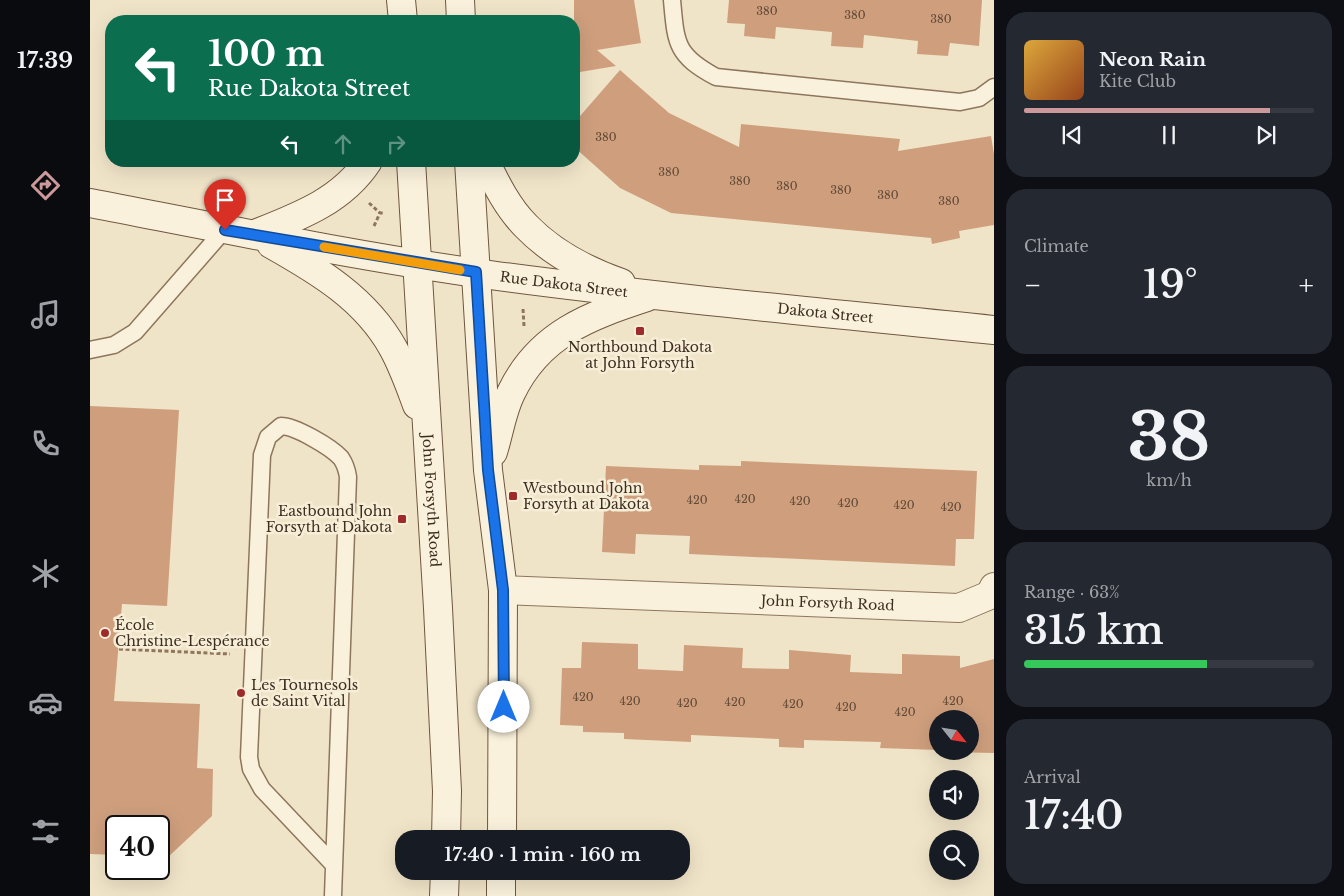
<!DOCTYPE html>
<meta charset="utf-8">
<style>
:root{--surface:#171b24;--page:#242831;--text:#f1f3f6;--muted:#9ea1a6;--line:#363941;--accent:#cc999b}
body{margin:0;font-family:"Libre Baskerville",serif;background:var(--page);color:var(--text);height:100vh;display:flex;flex-direction:column;font-size:19px;white-space:nowrap}
*{box-sizing:border-box;margin:0}
p{font-size:16px;color:var(--muted)}
.icon{flex:none;width:28px;height:28px;fill:none;stroke:currentColor;stroke-width:2;stroke-linecap:round;stroke-linejoin:round}
.map{position:relative;flex:1;overflow:hidden}
.drawer{display:flex;flex-direction:column;gap:12px;padding:12px;background:#0d0f14;width:350px}
.drawer>*{flex:none}
.guide{position:absolute;left:15px;top:15px;width:475px;height:152px;border-radius:20px;box-shadow:0 5px 20px #0002;background:#0b6e4f;color:#fff;overflow:hidden}
.needle{width:32px;rotate:120deg}
.buttons{position:absolute;left:839px;top:710px;display:grid;gap:10px}
.buttons a{display:grid;place-items:center;width:50px;height:50px;border-radius:50%;background:var(--surface);box-shadow:0 5px 20px #0002;font-size:25px}
.speed{position:absolute;left:15px;top:815px;display:flex;gap:10px;font-size:25px;font-weight:700;text-align:center}
.speed>*{display:grid;place-content:center;width:65px;height:65px;border-radius:50%;background:var(--surface);box-shadow:0 5px 20px #0002;line-height:1}
.speed .limit{border:2px solid #111;border-radius:8px;background:#fff;color:#111}
.pin{position:absolute;display:grid;place-items:center;width:42px;height:42px;color:#fff;margin:-51px -21px;border-radius:50% 50% 50% 0;rotate:-45deg;box-shadow:0 0 5px #0007}
.pin .icon{rotate:45deg}
.me{position:absolute;width:55px;margin:-28px;rotate:0deg;stroke-linejoin:round;filter:drop-shadow(0 0 4px #0008)}
.turn{display:flex;align-items:center;gap:18px;height:105px;padding:0 20px;font-size:22px}
.turn .icon{width:65px;height:65px;stroke-width:2.5}
.turn b{display:block;font-size:35px;line-height:42px}
.lanes{display:flex;align-items:center;height:48px;padding:0 20px;background:#0003;justify-content:center;gap:25px;direction:ltr}
.lanes .off{opacity:.35}
.big{font-size:38px;font-weight:600;line-height:1.1}
.drawer .widget{flex:1;display:flex;flex-direction:column;justify-content:center;gap:8px;min-width:0;padding:0 18px;border-radius:20px;background:var(--page)}
.drawer .dial{align-items:center;gap:0}
.dial b{font-size:65px;line-height:1}
.song{display:flex;align-items:center;gap:15px}
.cover{width:60px;height:60px;border-radius:8px;background:linear-gradient(135deg,hsl(40 70% 55%),hsl(20 70% 35%))}
.played{height:5px;border-radius:2px;background:linear-gradient(90deg,var(--accent) 85%,var(--line) 85%)}
.keys{display:flex;justify-content:space-around;direction:ltr}
.heat{display:flex;justify-content:space-between;align-items:center;font-size:28px;direction:ltr}
.charge{height:8px;border-radius:4px;background:linear-gradient(90deg,#34c759 63%,var(--line) 0)}
.trip{position:absolute;left:305px;top:830px;width:295px;height:50px;border-radius:20px;background:var(--surface);box-shadow:0 5px 20px #0002;font-weight:600;line-height:50px;text-align:center}
main{display:flex;flex:1;min-height:0}
.dock{display:flex;flex-direction:column;width:90px;justify-content:space-around;align-items:center;background:#090b0e;color:var(--muted)}
.dock .icon{width:35px;height:35px}
.dock .selected{color:var(--accent)}
.dock b{font-size:22px;color:var(--text)}
.map>svg:first-child{display:block}
.building{fill:#cf9f7d}
.lines{fill:none;stroke-linecap:round;stroke-linejoin:round}
.lane-casing{stroke:#8d765c;stroke-width:19}
.street-casing{stroke:#8d765c;stroke-width:30}
.secondary-casing{stroke:#6f573f;stroke-width:30}
.path{stroke:#8d765c;stroke-width:3;stroke-dasharray:4 2.5;stroke-linecap:butt}
.lane{stroke:#faf1dc;stroke-width:16}
.street{stroke:#faf1dc;stroke-width:28}
.secondary{stroke:#faf1dc;stroke-width:28}
.route-casing{stroke:#114b97;stroke-width:12}
.route{stroke:#1a73e8;stroke-width:9}
.slow{stroke:#f59e0b;stroke-width:9}
.poi-dot{fill:#9e2a2b;stroke:#f7eed8;stroke-width:2}
.labels{text-anchor:middle;stroke-width:5;stroke-linejoin:round;paint-order:stroke}
.number-label{font-size:11px;fill:#624a37}
.street-label{font-size:14px;fill:#3d2e20;stroke:#f7eed8}
.poi-label{font-size:14px;fill:#3d2e20;stroke:#f7eed8;text-anchor:start}
</style>
<main>
<nav class="dock">
<b>17:39</b>
<svg class="icon selected" aria-label="directions" viewBox="0 0 24 24"><path d="M12 3l9 9-9 9-9-9zM9 14v-3h6M13 9l2 2-2 2"/></svg>
<svg class="icon" aria-label="music" viewBox="0 0 24 24"><path d="M9 18V5l10-2v13"/><circle cx="6" cy="18" r="3"/><circle cx="16" cy="16" r="3"/></svg>
<svg class="icon" aria-label="phone" viewBox="0 0 24 24"><path d="M5 4h4l2 5-3 2q2 4 5 5l2-3 5 2v4C11 20 4 13 5 4z"/></svg>
<svg class="icon" aria-label="climate" viewBox="0 0 24 24"><path d="M12 3v18M4 7l16 10M4 17L20 7"/></svg>
<svg class="icon" aria-label="car" viewBox="0 0 24 24"><path d="M5 17H2v-5l4-1 3-4h7l3 4 3 1v5h-3M9 17h6M6 11h13"/><circle cx="7" cy="17" r="2"/><circle cx="17" cy="17" r="2"/></svg>
<svg class="icon" aria-label="filters" viewBox="0 0 24 24"><path d="M4 7h16M4 17h16"/><circle cx="9" cy="7" r="2"/><circle cx="15" cy="17" r="2"/></svg>
</nav>
<div class="map">
<svg width="904" height="896" viewBox="0 0 904 896">
<rect width="100%" height="100%" fill="#f0e4c8"/>
<!-- building -->
<g class="building">
<polygon points="484,0 544,0 551,43 507,50 526,66 484,73"/>
<polygon points="639,0 892,0 889,46 860,43 858,56 827,54 828,41 774,35 773,48 741,46 742,32 686,27 685,39 654,36 655,24 637,23"/>
<polygon points="530,70 579,113 649,147 651,124 810,139 808,151 901,136 904,154 904,225 869,231 870,238 842,244 841,238 581,213 530,188 484,147 484,123"/>
<polygon points="0,406 89,410 77,606 32,604 24,701 110,704 107,768 123,769 122,816 77,858 69,858 69,826 26,826 26,855 0,854"/>
<polygon points="651,461 887,471 884,539 866,539 865,566 599,554 600,536 546,534 545,554 512,552 516,466 609,470 609,465 651,466"/>
<polygon points="492,642 548,644 548,669 593,671 594,645 653,648 652,668 699,669 699,650 761,655 760,672 812,674 812,654 870,656 870,668 904,659 904,753 856,752 880,751 880,719 848,719 848,750 790,748 791,742 714,740 714,748 689,747 689,739 601,735 601,742 534,739 534,733 493,732 493,726 470,725 472,668 491,668"/>
</g>
<g class="lines">
<defs>
<g id="lane">
<path d="M 582,0 C 586,43 585,55 626,77 L 870,102 L 889,98 L 904,87"/>
<polyline points="0,350 24,345 45,332 135,229"/>
<path d="M 243,896 L 258,477 C 257,470 255,464 251,458 C 241,447 205,426 191,426 L 178,437 L 172,455 L 159,757 L 161,769 L 172,789 L 244,865"/>
</g>
<g id="street">
<path id="s1" d="M 413,590 L 869,608 L 900,595 L 904,587"/>
</g>
<g id="secondary">
<polyline points="311,0 313,21"/>
<polyline points="370,0 371,21"/>
<path id="s2" d="M 321,161 L 348,608 L 357,791 L 356,839"/>
<polyline points="379,161 398,470 413,590 412,839"/>
<path d="M 395,161 C 406,184 418,208 436,226 C 461,252 497,271 531,283"/>
<path id="s3" d="M 0,203 C 135,229 270,257 407,276 C 572,298 738,313 904,330"/>
<path d="M 165,234 C 208,217 252,201 278,161"/>
<path d="M 181,244 C 229,271 276,299 303,348 C 313,366 320,386 327,405"/>
<path d="M 403,452 C 409,433 412,411 421,393 C 449,334 499,316 557,297"/>
<polyline points="354,896 355,871"/>
<polyline points="411,896 411,871"/>
</g>
</defs>
<!-- lane casing -->
<use href="#lane" class="lane-casing"/>
<!-- street casing -->
<use href="#street" class="street-casing"/>
<!-- secondary casing -->
<use href="#secondary" class="secondary-casing"/>
<!-- path -->
<g class="path">
<polyline points="279,203 290,213"/>
<polyline points="284,226 290,213 294,213"/>
<polyline points="433,309 434,326"/>
<polyline points="29,649 140,654"/>
</g>
<!-- lane -->
<use href="#lane" class="lane"/>
<!-- street -->
<use href="#street" class="street"/>
<!-- secondary -->
<use href="#secondary" class="secondary"/>
</g>
<g class="lines">
<defs>
<polyline id="route" points="135,230 386,272 398,470 413,590 414,707"/>
</defs>
<!-- route casing -->
<use href="#route" class="route-casing"/>
<!-- route -->
<use href="#route" class="route"/>
<!-- slow -->
<polyline class="slow" points="234,247 370,270"/>
</g>
<!-- markers -->
<g class="poi-dot">
<rect x="545" y="326" width="10" height="10" rx="2.5"/>
<rect x="418" y="491" width="10" height="10" rx="2.5"/>
<rect x="307" y="514" width="10" height="10" rx="2.5"/>
<circle cx="15" cy="633" r="5"/>
<circle cx="151" cy="693" r="5"/>
</g>
<g class="labels">
<!-- number labels -->
<g class="number-label">
<text x="677" y="15">380</text>
<text x="765" y="19">380</text>
<text x="851" y="23">380</text>
<text x="516" y="141">380</text>
<text x="579" y="176">380</text>
<text x="650" y="185">380</text>
<text x="697" y="190">380</text>
<text x="751" y="194">380</text>
<text x="798" y="199">380</text>
<text x="859" y="205">380</text>
<text x="655" y="503">420</text>
<text x="607" y="504">420</text>
<text x="710" y="505">420</text>
<text x="758" y="507">420</text>
<text x="814" y="509">420</text>
<text x="861" y="511">420</text>
<text x="493" y="701">420</text>
<text x="540" y="705">420</text>
<text x="863" y="705">420</text>
<text x="645" y="706">420</text>
<text x="597" y="707">420</text>
<text x="703" y="708">420</text>
<text x="756" y="711">420</text>
<text x="815" y="716">420</text>
</g>
<!-- street labels -->
<g class="street-label">
<text dy="5" stroke="none"><textPath href="#s3" startOffset="481">Rue Dakota Street</textPath></text>
<text dy="5" stroke="none"><textPath href="#s3" startOffset="744">Dakota Street</textPath></text>
<text dy="5" stroke="none"><textPath href="#s2" startOffset="340">John Forsyth Road</textPath></text>
<text dy="5" stroke="none"><textPath href="#s1" startOffset="325">John Forsyth Road</textPath></text>
</g>
<!-- poi labels -->
<g class="poi-label">
<text x="550" y="352" text-anchor="middle">Northbound Dakota<tspan x="550" dy="16">at John Forsyth</tspan></text>
<text x="433" y="493">Westbound John<tspan x="433" dy="16">Forsyth at Dakota</tspan></text>
<text x="302" y="516" text-anchor="end">Eastbound John<tspan x="302" dy="16">Forsyth at Dakota</tspan></text>
<text x="25" y="630">École<tspan x="25" dy="16">Christine-Lespérance</tspan></text>
<text x="161" y="690">Les Tournesols<tspan x="161" dy="16">de Saint Vital</tspan></text>
</g>
</g>
</svg>
<div class="buttons">
<a><svg class="needle" viewBox="-14 -14 28 28"><path d="M0-13l5 13h-10z" fill="#e53935"/><path d="M0 13l5-13h-10z" fill="#9ea1a6"/></svg></a>
<a><svg class="icon" aria-label="sound" viewBox="0 0 24 24"><path d="M4 9h4l5-4v14l-5-4H4zM17 9q2 3 0 6"/></svg></a>
<a><svg class="icon" aria-label="search" viewBox="0 0 24 24"><circle cx="10" cy="10" r="6"/><path d="M15 15l6 6"/></svg></a>
</div>
<div class="speed"><div class="limit">40</div></div>
<div class="pin" style="left:135px;top:230px;background:#d93025"><svg class="icon" aria-label="arrive" viewBox="0 0 24 24"><path d="M6 21V4h12l-3 4 3 4H6"/></svg></div>
<svg class="me" style="left:414px;top:707px" viewBox="-20 -20 40 40"><circle r="19" fill="#fff"/><path d="M0-13L10 11 0 6-10 11z" fill="#1a73e8"/></svg>
<div class="trip">17:40 · 1 min · 160 m</div>
<div class="guide">
<div class="turn"><svg class="icon" aria-label="left" viewBox="0 0 24 24"><path d="M17 20v-9H6M10 6l-5 5 5 5"/></svg><div><b>100 m</b>Rue Dakota Street</div></div>
<div class="lanes"><svg class="icon" aria-label="left" viewBox="0 0 24 24"><path d="M17 20v-9H6M10 6l-5 5 5 5"/></svg><svg class="icon off" aria-label="ahead" viewBox="0 0 24 24"><path d="M12 20V5M6 11l6-6 6 6"/></svg><svg class="icon off" aria-label="right" viewBox="0 0 24 24"><path d="M7 20v-9h11M14 6l5 5-5 5"/></svg></div>
</div>
</div>
<section class="drawer">
<div class="widget">
<div class="song"><i class="cover"></i><div><b>Neon Rain</b><p>Kite Club</p></div></div>
<div class="played"></div>
<div class="keys"><svg class="icon" aria-label="previous" viewBox="0 0 24 24"><path d="M18 5L8 12l10 7zM5 5v14"/></svg><svg class="icon" aria-label="pause" viewBox="0 0 24 24"><path d="M8 5v14M16 5v14"/></svg><svg class="icon" aria-label="next" viewBox="0 0 24 24"><path d="M6 5l10 7-10 7zM19 5v14"/></svg></div>
</div>
<div class="widget"><p>Climate</p>
<div class="heat"><a>−</a><b class="big">19°</b><a>+</a></div>
</div>
<div class="widget dial"><b>38</b><p>km/h</p></div>
<div class="widget"><p>Range · 63%</p><b class="big">315 km</b><div class="charge"></div></div>
<div class="widget"><p>Arrival</p><b class="big">17:40</b></div>
</section>
</main>
